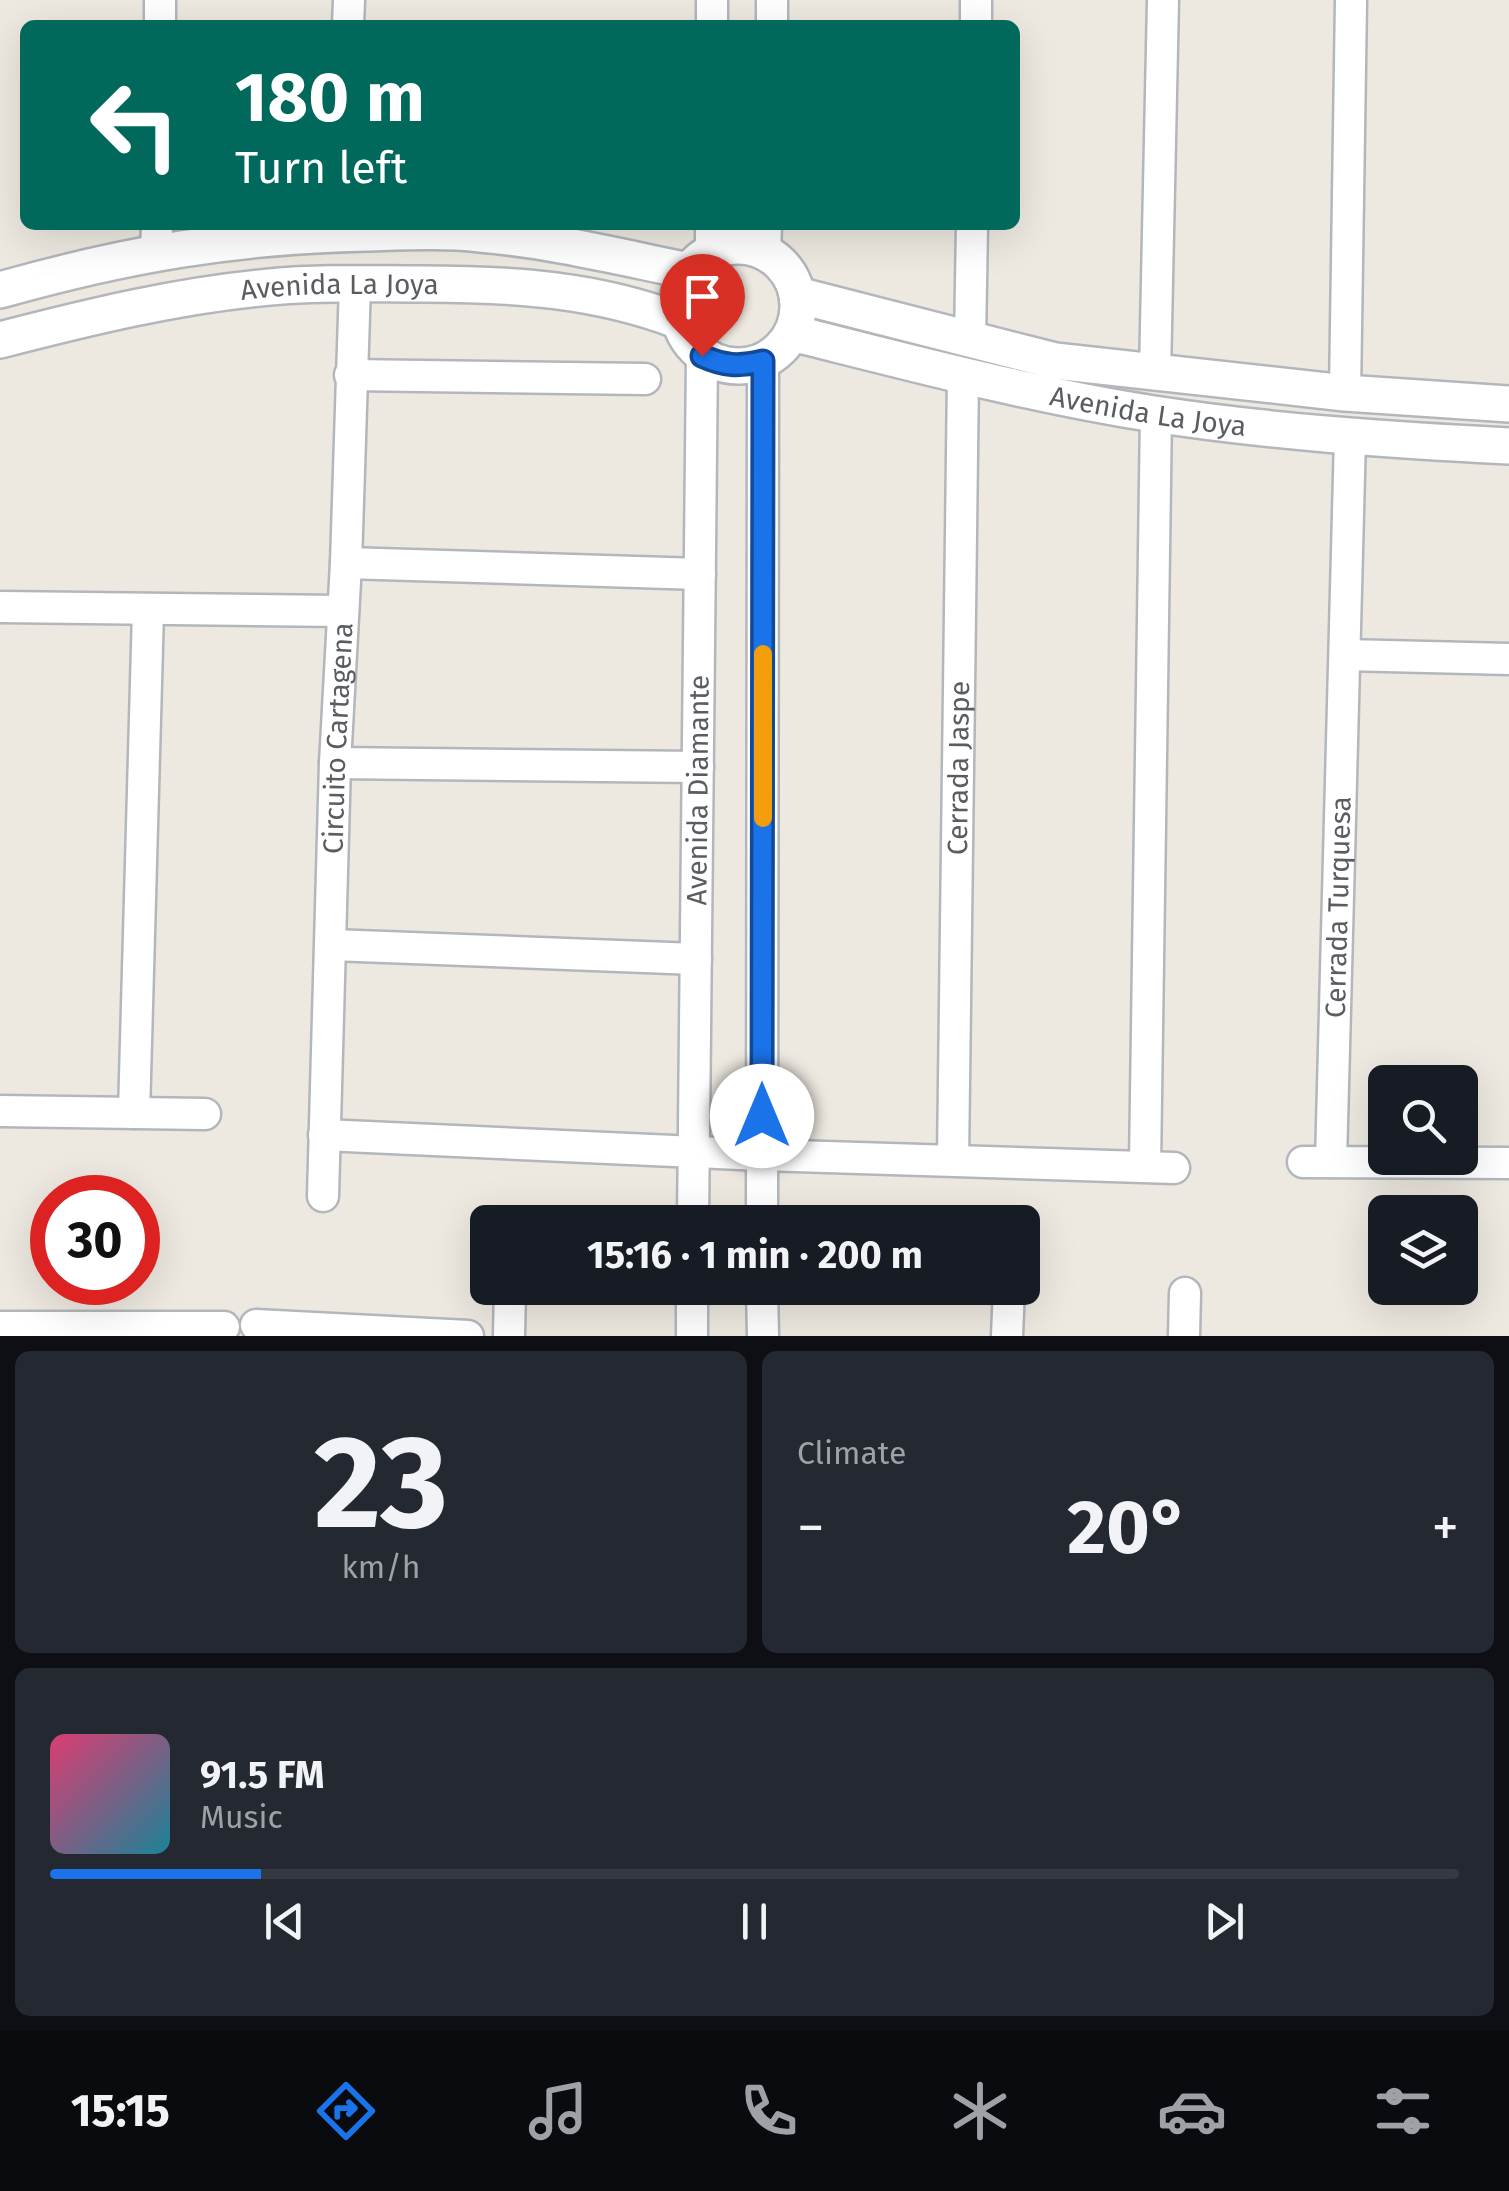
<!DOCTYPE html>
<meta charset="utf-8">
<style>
:root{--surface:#171b24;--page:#242831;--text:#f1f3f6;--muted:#9ea1a6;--line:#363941;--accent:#1a73e8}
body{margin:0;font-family:"Fira Sans",sans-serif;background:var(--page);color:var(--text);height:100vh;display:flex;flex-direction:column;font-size:38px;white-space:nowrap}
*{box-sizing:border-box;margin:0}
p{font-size:32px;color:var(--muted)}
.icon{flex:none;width:55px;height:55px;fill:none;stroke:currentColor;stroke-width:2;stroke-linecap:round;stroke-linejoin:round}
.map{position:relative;height:1336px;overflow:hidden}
.panel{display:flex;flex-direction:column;gap:15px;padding:15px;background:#0d0f14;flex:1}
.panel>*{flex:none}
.banner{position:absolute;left:20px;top:20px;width:1000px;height:210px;border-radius:15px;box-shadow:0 10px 40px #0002;background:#00695c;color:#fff;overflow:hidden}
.buttons{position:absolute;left:1368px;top:1065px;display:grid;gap:20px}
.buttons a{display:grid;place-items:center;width:110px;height:110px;border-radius:15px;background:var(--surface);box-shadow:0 10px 40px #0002;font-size:50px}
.speed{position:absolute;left:30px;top:1175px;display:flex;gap:20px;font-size:50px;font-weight:700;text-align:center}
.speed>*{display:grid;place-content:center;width:130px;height:130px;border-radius:50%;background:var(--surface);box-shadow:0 10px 40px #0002;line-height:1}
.speed .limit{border:15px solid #d22;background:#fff;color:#111}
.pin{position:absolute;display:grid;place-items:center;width:85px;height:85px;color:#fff;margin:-102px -42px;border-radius:50% 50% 50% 0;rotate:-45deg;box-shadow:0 0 10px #0007}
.pin .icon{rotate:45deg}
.me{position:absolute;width:110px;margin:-55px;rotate:0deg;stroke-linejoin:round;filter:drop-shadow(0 0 8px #0008)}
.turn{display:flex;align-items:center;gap:35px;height:210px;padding:0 50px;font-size:45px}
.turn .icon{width:130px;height:130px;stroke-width:2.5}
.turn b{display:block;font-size:70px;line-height:85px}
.big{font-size:75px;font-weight:700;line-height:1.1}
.panel .widget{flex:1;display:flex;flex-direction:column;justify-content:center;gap:15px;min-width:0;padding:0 35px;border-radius:15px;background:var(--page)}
.panel .dial{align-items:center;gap:0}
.dial b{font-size:130px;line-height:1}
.song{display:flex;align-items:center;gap:30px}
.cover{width:120px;height:120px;border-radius:15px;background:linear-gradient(135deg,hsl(340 70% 55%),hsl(190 70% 35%))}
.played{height:10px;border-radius:5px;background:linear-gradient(90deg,var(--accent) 15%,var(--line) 15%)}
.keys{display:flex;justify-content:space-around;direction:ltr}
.heat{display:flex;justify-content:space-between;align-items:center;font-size:55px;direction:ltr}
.panel .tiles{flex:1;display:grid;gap:15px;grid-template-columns:1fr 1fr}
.widget:last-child{grid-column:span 2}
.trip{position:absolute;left:470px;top:1205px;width:570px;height:100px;border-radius:15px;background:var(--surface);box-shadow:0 10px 40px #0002;font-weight:700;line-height:100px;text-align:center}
.menu{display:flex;height:160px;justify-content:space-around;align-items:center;background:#090b0e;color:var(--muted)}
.menu .icon{width:70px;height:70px}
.menu .on{color:var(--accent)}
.menu b{font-size:45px;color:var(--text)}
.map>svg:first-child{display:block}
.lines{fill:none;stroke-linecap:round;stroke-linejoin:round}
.minor-casing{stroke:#b3b7bc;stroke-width:35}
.tertiary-casing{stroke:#b3b7bc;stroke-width:40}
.minor{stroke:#fff;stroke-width:30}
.tertiary{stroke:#fff;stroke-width:35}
.route-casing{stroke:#114b97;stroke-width:25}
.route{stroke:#1a73e8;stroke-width:18}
.slow{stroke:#f59e0b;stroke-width:18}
.labels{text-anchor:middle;stroke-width:8;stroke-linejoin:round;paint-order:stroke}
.street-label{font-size:28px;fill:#595d62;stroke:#fff}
</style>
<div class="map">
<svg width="1509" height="1336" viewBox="0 0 1509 1336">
<rect width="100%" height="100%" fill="#ede9e0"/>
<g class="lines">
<defs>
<g id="minor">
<polyline points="160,25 160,0"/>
<polyline points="348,25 349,0"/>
<polyline points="712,25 712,0"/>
<polyline points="772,25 772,0"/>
<polyline points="976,25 976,0"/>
<polyline points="156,251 157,225"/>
<polyline points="711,252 711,225"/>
<polyline points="765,252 766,225"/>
<polyline points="970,341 972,225"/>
<polyline points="1155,374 1163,0"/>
<polyline points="350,375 645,379"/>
<polyline points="1345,393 1351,0"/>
<polyline points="346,563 700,574"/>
<polyline points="0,607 343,611"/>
<polyline points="1345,655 1509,659"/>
<polyline points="335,763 698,767"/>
<polyline points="332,945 696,959"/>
<polyline points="0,1111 205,1114"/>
<polyline points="134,1113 148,611"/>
<polyline points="324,1135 762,1155 1174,1168"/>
<path id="s1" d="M 953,1160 L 963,376"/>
<polyline points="1303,1162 1509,1163"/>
<path id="s2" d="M 1331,1162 L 1350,437"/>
<polyline points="1145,1165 1156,414"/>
<path id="s3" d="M 323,1196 L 335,763 L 346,563 L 355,284"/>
<path id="s4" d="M 693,1222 L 702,356"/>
<polyline points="762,1222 763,361"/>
<polyline points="762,1288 763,1336"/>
<polyline points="256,1325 468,1336"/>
<polyline points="0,1327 224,1327"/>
<polyline points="509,1336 510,1288"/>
<polyline points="692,1336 692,1288"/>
<polyline points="1007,1336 1009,1288"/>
<polyline points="1184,1336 1185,1293"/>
</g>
<g id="tertiary">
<circle cx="738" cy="306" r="60"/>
<path d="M 0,290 C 127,254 234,236 366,233 C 404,232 442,230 480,234 C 550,240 620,257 689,271"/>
<polyline points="797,295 1055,361 1345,393 1509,404"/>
<path id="s5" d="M 792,333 C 912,363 1032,395 1154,414 C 1272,432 1390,440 1509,446"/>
<path id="s6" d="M 0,340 C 89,317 179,295 270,287 C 321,282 373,284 423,284 C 511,284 596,289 679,321"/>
</g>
</defs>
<!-- minor casing -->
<use href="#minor" class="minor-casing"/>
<!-- tertiary casing -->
<use href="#tertiary" class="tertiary-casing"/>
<!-- minor -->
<use href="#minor" class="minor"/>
<!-- tertiary -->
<use href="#tertiary" class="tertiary"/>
</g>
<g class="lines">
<defs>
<path id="route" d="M 702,356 C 724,366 739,367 763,361 L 762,1116"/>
</defs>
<!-- route casing -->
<use href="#route" class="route-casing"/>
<!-- route -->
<use href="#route" class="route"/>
<!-- slow -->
<polyline class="slow" points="763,654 763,818"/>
</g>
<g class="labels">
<!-- street labels -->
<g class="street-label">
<text dy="10" stroke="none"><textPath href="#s6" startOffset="345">Avenida La Joya</textPath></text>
<text dy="10" stroke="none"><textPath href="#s5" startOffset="365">Avenida La Joya</textPath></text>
<text dy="10" stroke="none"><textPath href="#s3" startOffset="458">Circuito Cartagena</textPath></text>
<text dy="10" stroke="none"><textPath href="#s1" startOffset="392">Cerrada Jaspe</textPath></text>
<text dy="10" stroke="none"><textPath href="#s4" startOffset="432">Avenida Diamante</textPath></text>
<text dy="10" stroke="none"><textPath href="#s2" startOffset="255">Cerrada Turquesa</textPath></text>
</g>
</g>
</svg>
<div class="buttons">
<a><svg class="icon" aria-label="search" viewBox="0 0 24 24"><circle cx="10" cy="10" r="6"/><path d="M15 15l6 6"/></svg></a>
<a><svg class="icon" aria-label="layers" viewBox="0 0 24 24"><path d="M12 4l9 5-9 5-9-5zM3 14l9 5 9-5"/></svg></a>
</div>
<div class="speed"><div class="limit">30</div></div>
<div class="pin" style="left:702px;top:356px;background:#d93025"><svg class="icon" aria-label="arrive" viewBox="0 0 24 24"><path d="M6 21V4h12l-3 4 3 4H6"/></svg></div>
<svg class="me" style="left:762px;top:1116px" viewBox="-20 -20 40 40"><circle r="19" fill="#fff"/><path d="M0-13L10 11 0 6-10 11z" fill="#1a73e8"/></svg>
<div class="trip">15:16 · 1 min · 200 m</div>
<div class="banner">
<div class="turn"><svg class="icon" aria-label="left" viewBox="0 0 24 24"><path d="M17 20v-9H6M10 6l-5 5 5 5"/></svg><div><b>180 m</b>Turn left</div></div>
</div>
</div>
<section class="panel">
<div class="tiles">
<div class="widget dial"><b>23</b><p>km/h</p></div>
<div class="widget"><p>Climate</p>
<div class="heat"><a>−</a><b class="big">20°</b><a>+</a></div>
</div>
<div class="widget">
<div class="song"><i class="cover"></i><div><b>91.5 FM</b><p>Music</p></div></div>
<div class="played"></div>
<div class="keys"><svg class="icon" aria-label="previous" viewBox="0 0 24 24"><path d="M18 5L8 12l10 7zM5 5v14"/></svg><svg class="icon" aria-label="pause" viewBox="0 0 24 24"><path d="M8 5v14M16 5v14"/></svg><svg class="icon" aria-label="next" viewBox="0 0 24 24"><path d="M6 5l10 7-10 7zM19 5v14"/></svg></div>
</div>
</div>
</section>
<nav class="menu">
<b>15:15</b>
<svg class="icon on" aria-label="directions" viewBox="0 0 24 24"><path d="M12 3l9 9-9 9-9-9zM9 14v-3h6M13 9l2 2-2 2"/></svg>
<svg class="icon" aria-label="music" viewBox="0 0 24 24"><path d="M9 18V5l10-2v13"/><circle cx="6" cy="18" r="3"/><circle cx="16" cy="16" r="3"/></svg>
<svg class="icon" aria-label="phone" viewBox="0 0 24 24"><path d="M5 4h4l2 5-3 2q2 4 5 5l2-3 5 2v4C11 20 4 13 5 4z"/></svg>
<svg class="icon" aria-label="climate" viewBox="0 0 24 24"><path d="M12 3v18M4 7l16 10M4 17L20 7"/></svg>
<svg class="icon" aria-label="car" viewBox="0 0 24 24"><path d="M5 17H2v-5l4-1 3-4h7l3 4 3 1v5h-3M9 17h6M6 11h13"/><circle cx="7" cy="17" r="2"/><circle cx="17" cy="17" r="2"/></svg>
<svg class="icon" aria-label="filters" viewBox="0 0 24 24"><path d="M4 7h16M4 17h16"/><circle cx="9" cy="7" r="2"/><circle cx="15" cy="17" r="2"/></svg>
</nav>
